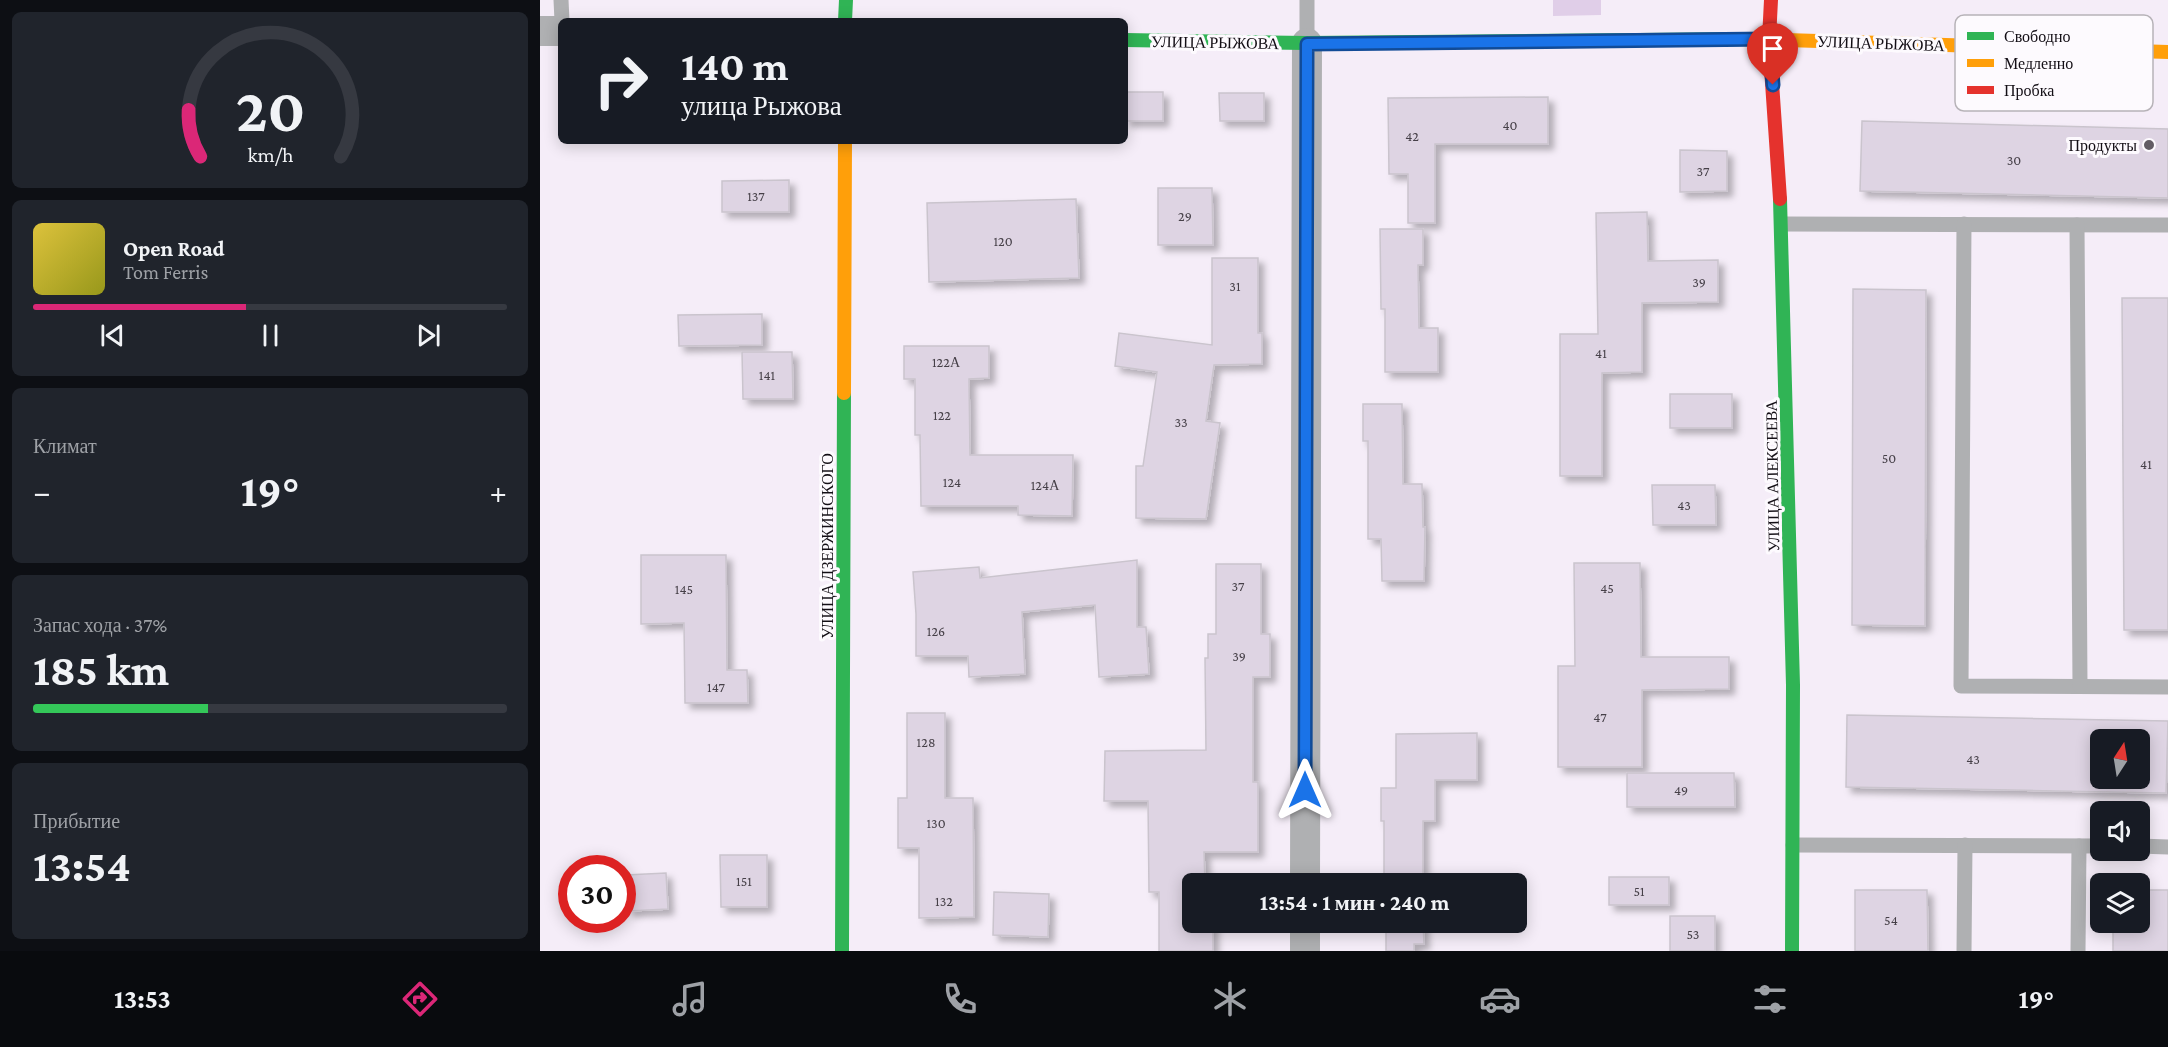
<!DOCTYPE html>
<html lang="ru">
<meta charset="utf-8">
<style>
:root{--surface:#171b24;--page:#20242c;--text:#f1f3f6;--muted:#9ea1a6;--line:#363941;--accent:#db2777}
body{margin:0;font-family:"Crimson Pro",serif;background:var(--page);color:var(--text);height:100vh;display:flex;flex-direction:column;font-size:22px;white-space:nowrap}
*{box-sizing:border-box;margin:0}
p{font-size:20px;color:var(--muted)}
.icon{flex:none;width:33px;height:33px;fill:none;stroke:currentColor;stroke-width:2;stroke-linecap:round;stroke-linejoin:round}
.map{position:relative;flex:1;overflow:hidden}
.side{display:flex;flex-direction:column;gap:12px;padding:12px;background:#0d0f14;width:540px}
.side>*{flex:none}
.guide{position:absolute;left:18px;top:18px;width:570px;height:126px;border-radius:9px;box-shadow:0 3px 15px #0003;background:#171b24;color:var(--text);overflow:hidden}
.needle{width:39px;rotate:12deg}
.controls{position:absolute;left:1550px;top:729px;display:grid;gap:12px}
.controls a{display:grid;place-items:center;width:60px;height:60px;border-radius:9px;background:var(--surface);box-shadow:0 3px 15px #0003;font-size:30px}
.speed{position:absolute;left:18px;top:855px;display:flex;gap:12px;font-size:30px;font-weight:700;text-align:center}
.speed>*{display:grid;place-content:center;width:78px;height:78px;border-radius:50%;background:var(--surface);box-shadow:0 3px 15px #0003;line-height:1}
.speed .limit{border:9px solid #d22;background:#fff;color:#111}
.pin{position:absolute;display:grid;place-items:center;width:51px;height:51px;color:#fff;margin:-62px -26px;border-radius:50% 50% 50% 0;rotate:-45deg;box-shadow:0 0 6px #0007}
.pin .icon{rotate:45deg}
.me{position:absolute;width:66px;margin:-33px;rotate:0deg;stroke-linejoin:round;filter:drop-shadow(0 0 4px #0008)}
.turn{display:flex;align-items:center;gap:21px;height:126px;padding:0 24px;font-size:27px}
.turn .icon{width:78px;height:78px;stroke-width:2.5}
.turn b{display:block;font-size:42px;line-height:51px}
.big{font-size:45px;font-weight:700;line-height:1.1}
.side .tile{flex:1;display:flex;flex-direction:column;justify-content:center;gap:9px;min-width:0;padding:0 21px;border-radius:9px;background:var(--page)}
.side .dial{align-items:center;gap:0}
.dial svg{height:156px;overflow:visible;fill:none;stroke:var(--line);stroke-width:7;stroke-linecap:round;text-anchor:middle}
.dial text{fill:var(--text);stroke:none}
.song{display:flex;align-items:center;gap:18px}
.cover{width:72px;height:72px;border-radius:9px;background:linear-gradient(135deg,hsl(50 70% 55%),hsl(60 70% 35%))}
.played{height:6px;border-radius:3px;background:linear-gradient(90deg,var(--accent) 45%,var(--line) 45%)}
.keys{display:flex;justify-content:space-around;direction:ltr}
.heat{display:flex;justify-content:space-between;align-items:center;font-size:33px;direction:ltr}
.charge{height:9px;border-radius:4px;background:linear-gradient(90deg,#34c759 37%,var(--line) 0)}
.trip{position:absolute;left:642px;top:873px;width:345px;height:60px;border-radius:9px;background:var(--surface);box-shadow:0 3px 15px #0003;font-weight:700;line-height:60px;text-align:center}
.tab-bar{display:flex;height:96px;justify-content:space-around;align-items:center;background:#090b0e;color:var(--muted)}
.tab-bar .icon{width:42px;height:42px}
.tab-bar .on{color:var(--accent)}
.tab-bar b{font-size:27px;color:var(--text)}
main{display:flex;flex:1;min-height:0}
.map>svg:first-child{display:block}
.green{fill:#e0cee8}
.building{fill:#ded4e3;stroke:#cac4cd;stroke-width:1.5;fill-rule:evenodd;filter:url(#shadow)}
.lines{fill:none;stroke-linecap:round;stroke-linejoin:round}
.lane{stroke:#afb0b2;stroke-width:15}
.street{stroke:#afb0b2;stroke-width:30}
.fast{stroke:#30b455;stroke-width:14}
.slow{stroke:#ff9f0a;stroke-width:14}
.jam{stroke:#e5322d;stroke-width:14}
.route-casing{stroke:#114b97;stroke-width:15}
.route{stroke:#1a73e8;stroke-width:10}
.poi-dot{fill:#625c64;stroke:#fdfafe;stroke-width:2}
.labels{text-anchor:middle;stroke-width:6;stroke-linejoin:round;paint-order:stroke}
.number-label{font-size:14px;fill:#464048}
.street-label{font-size:16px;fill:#130e15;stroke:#fdfafe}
.poi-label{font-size:16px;fill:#130e15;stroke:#fdfafe;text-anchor:end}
.key{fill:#fdfafe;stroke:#b7b3b8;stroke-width:1.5}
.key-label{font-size:16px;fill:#130e15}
</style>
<main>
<section class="side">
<div class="tile dial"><svg viewBox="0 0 100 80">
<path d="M14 69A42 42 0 1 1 86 69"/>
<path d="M14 69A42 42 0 0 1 8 45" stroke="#db2777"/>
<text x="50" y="56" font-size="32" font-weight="700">20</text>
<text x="50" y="72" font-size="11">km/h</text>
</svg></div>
<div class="tile">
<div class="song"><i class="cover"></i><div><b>Open Road</b><p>Tom Ferris</p></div></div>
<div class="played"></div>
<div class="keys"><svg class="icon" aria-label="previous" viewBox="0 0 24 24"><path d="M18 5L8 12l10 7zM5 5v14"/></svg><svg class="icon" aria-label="pause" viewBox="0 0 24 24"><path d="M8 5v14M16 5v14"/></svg><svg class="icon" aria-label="next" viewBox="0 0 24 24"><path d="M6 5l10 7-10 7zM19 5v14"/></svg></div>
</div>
<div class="tile"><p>Климат</p>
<div class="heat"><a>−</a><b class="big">19°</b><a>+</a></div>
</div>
<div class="tile"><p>Запас хода · 37%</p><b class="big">185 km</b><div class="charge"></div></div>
<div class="tile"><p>Прибытие</p><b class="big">13:54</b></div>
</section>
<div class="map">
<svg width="1628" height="951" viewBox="0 0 1628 951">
<defs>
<filter id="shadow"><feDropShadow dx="5.5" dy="5.5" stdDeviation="3" flood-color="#0004"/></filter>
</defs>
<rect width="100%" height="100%" fill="#f5edf8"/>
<!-- green -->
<polygon class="green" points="1013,0 1061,0 1061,15 1013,16"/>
<!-- building -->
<g class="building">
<rect x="585" y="92" width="38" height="29"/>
<polygon points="679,93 724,93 724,121 680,121"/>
<polygon points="1008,97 1008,144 895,144 895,223 868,223 868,174 849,174 848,98"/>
<polygon points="1322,121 1628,129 1628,198 1320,191"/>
<polygon points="1140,150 1187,151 1187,191 1140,192"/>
<polygon points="249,180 249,212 182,212 182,181"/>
<polygon points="618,188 672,188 673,245 618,245"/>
<polygon points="536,199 539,278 389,282 387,203"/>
<polygon points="1107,212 1108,261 1178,260 1178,302 1102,303 1102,372 1062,373 1062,476 1020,476 1020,334 1058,334 1056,213"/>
<polygon points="840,229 883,229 883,265 878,265 879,328 898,328 898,372 845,372 845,309 841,309"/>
<polygon points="672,258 718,258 718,333 722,333 722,364 674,365 666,421 680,423 666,519 596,518 596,466 603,466 617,372 575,366 579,333 672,345"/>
<polygon points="1313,289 1386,290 1385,626 1312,625"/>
<polygon points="1582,298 1628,298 1628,630 1584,630"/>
<polygon points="222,314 222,345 139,346 138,315"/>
<polygon points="364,346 449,346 449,378 429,379 430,455 533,455 532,516 478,515 478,506 381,506 380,435 375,435 375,379 364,379"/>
<polygon points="202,352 252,352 253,399 203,399"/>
<rect x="1130" y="394" width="62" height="34"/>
<polygon points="823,404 862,404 863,484 882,484 883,527 885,527 884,581 842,581 841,539 828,539 828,441 823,441"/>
<polygon points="1112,485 1175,485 1176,525 1113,525"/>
<polygon points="101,555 186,555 187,670 207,670 208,703 145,703 144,623 101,624"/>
<polygon points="597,560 597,627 606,627 609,674 559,677 555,605 482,612 485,674 429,677 428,656 376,656 376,614 373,572 439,567 440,578"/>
<polygon points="1034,563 1100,563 1101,657 1189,657 1189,689 1102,690 1102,767 1018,767 1018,666 1035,666"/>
<polygon points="676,564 721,564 721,634 730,634 730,677 713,677 713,782 718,782 718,852 664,852 665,884 652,884 652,922 673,922 673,951 619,951 619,892 609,892 608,801 564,801 565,751 666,750 665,658 668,658 668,634 676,634"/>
<polygon points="367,713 405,713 405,798 433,798 434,917 379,918 379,848 358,848 358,798 367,798"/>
<path d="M 1307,715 L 1628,721 L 1626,793 L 1306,787 ZM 1560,740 L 1599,740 L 1599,778 L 1560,778 Z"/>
<polygon points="937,733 937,780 895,780 895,821 883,821 883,884 844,884 844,821 841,821 841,788 856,788 856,734"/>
<polygon points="1087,773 1194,773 1195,807 1087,807"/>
<polygon points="180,855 227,855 227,907 181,907"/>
<polygon points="126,873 128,909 88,911 86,875"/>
<rect x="1069" y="877" width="60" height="28"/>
<polygon points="1315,890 1387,890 1388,951 1315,951"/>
<polygon points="1599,890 1628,890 1628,951 1573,951 1573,922 1599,922"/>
<polygon points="454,892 509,894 508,937 453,935"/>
<rect x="1130" y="916" width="45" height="35"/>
<polygon points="846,922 883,922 884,944 874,944 874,951 846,951"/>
</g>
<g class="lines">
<!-- lane -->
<g class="lane">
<polyline points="21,0 22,21"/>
<polyline points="767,43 767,0"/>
<polyline points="1242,224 1628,225"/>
<polyline points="1424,224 1421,686 1628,687"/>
<polyline points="1537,225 1540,686"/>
<polyline points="1253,845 1560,846"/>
<polyline points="1599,846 1628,847"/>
<polyline points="1424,951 1425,845"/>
<polyline points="1538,951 1539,846"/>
</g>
<!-- street -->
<g class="street">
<polyline points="0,31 21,31"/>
<polyline points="765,884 767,43"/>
<polyline points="765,951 765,922"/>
</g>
<!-- fast -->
<g class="fast">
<polyline points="305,21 306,0"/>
<polyline points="585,40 767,43 1212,39"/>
<polyline points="1240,199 1253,685 1252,951"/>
<polyline points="302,951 304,393"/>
</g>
<!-- slow -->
<g class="slow">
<polyline points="1212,39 1628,52"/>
<polyline points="304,393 305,141"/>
</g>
<!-- jam -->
<polyline class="jam" points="1231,0 1229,39 1240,199"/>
</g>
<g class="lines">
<defs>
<polyline id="route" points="765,790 767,44 1229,39 1233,85"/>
</defs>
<!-- route casing -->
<use href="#route" class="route-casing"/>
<!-- route -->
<use href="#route" class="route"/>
</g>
<!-- markers -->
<circle class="poi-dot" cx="1609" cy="145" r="6"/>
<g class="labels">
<!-- number labels -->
<g class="number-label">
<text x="970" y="130">40</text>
<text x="872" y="141">42</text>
<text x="1474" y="165">30</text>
<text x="1163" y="176">37</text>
<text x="216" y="201">137</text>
<text x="645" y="221">29</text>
<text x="463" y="246">120</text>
<text x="1159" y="287">39</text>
<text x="695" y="291">31</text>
<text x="1061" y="358">41</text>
<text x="406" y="367">122А</text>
<text x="227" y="380">141</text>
<text x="402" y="420">122</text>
<text x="641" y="427">33</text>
<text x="1349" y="463">50</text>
<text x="1606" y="469">41</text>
<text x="412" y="487">124</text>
<text x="505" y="490">124А</text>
<text x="1144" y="510">43</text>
<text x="698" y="591">37</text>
<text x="1067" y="593">45</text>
<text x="144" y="594">145</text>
<text x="396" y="636">126</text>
<text x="699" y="661">39</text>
<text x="176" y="692">147</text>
<text x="1060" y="722">47</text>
<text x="386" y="747">128</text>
<text x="1433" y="764">43</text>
<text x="1141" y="795">49</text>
<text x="396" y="828">130</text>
<text x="204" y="886">151</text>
<text x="1099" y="896">51</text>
<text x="404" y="906">132</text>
<text x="1351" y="925">54</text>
<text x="1153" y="939">53</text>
</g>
<!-- street labels -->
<g class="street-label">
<text transform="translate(675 42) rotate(1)" y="6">УЛИЦА РЫЖОВА</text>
<text transform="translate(1341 43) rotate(2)" y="6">УЛИЦА РЫЖОВА</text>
<text transform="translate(1232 476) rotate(-91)" y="6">УЛИЦА АЛЕКСЕЕВА</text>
<text transform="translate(287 546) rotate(-90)" y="6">УЛИЦА ДЗЕРЖИНСКОГО</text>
</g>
<!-- poi labels -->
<g class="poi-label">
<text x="1597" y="151">Продукты</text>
</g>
</g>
<!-- legend -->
<rect x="1415" y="15" width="198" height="96" rx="9" class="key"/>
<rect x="1427" y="32" width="27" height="8" fill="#30b455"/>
<rect x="1427" y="59" width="27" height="8" fill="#ff9f0a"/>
<rect x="1427" y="86" width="27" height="8" fill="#e5322d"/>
<g class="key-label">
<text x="1464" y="42">Свободно</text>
<text x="1464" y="69">Медленно</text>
<text x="1464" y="96">Пробка</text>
</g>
</svg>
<div class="controls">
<a><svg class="needle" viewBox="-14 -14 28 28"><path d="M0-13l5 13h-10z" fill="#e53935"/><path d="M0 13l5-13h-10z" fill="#9ea1a6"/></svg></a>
<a><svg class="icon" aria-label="sound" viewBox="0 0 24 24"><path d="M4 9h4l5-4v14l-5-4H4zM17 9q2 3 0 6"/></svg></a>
<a><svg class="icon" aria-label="layers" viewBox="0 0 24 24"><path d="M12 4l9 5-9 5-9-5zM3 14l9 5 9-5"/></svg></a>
</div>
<div class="speed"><div class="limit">30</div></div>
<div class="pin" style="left:1233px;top:85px;background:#d93025"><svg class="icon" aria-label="arrive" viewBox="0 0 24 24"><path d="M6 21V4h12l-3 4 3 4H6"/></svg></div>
<svg class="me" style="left:765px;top:790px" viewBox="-20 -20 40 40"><path d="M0-17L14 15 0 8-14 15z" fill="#1a73e8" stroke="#fff" stroke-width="4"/></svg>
<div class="trip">13:54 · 1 мин · 240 m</div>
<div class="guide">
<div class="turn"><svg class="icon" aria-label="right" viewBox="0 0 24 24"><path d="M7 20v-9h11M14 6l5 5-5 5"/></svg><div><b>140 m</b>улица Рыжова</div></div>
</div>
</div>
</main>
<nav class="tab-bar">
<b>13:53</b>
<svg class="icon on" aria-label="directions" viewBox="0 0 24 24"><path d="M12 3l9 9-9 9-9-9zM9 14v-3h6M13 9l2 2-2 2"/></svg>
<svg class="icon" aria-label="music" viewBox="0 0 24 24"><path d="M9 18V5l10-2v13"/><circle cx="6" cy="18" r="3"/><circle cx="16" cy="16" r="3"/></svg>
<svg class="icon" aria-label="phone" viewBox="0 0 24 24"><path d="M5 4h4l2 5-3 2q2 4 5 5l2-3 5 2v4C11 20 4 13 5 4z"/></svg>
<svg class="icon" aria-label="climate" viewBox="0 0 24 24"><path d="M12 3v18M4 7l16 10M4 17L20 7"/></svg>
<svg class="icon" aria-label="car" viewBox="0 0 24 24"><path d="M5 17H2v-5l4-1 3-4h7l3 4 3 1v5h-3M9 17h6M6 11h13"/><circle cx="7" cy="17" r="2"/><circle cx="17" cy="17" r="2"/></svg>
<svg class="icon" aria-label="filters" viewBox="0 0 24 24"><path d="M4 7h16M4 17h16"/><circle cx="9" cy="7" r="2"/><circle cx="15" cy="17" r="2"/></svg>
<b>19°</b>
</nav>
